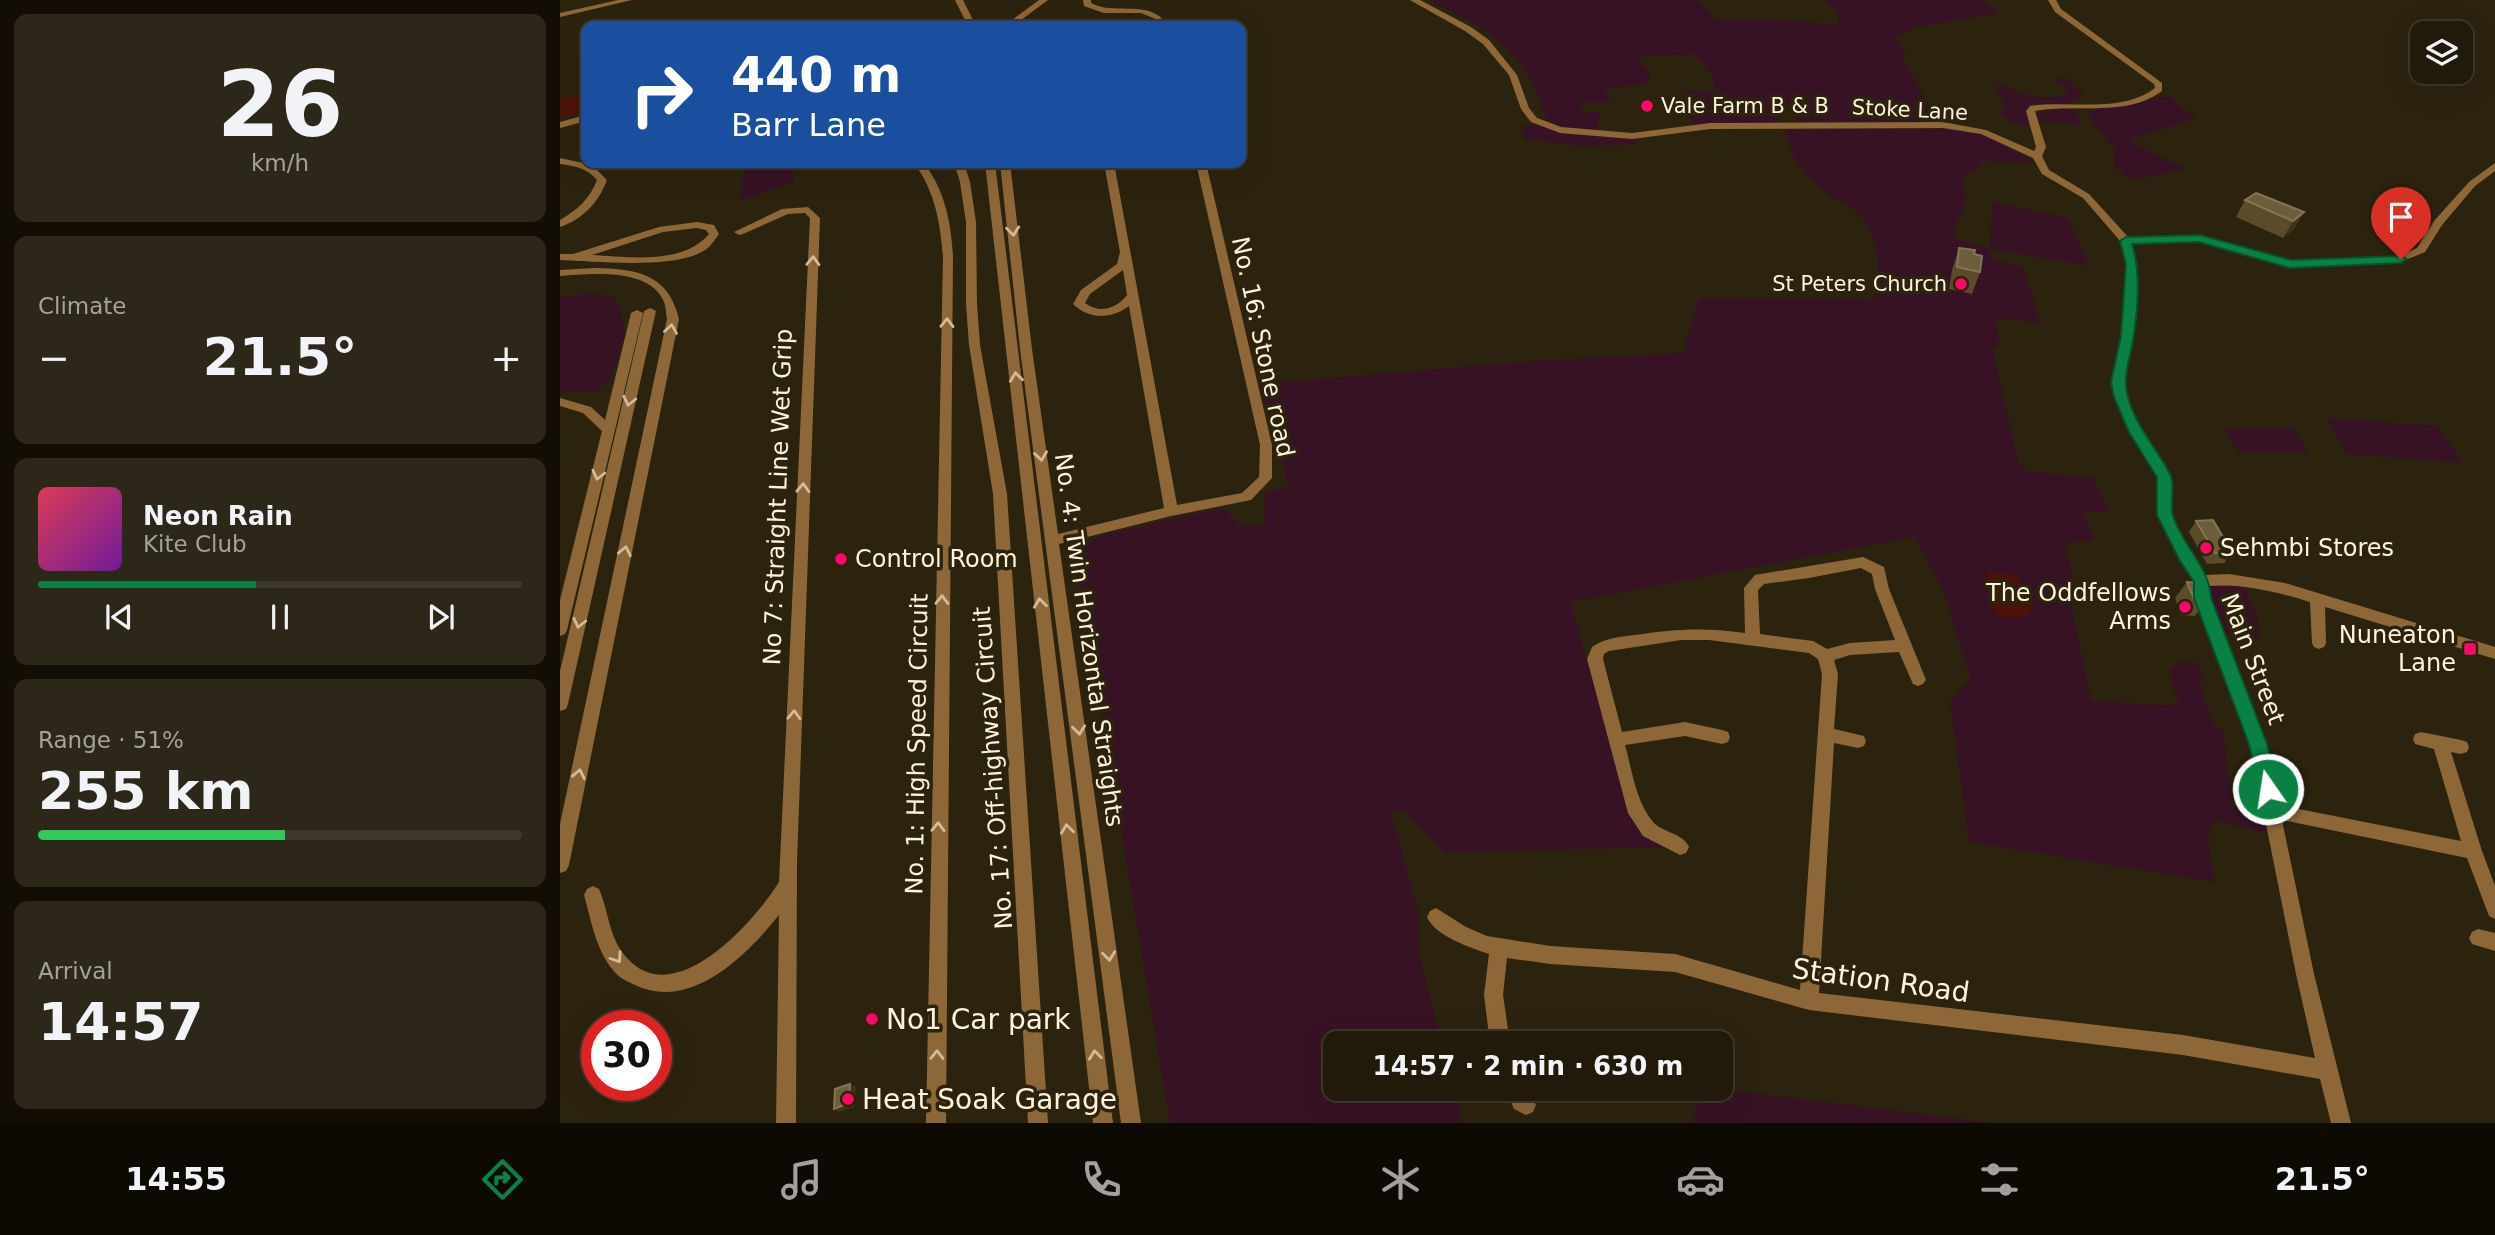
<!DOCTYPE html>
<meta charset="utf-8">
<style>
:root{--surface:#211a0b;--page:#2d2719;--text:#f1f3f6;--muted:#a2a19d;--line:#3e382c;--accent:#0b8043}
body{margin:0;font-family:"DejaVu Sans",sans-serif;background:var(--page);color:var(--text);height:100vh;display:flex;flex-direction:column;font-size:26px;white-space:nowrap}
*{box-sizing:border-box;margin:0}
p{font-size:23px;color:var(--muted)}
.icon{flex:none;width:38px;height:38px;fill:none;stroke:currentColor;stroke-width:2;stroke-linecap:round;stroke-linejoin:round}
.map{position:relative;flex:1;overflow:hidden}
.details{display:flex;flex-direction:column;gap:14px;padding:14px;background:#120e06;width:560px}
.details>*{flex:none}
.banner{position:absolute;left:21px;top:21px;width:665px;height:147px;border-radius:14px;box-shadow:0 7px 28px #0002,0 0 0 2px var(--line);background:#1a4fa0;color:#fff;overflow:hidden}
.buttons{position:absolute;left:1850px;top:21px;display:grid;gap:14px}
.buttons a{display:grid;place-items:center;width:63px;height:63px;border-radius:14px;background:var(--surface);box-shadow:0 7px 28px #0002,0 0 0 2px var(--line);font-size:35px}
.speed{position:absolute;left:21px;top:1010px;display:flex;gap:14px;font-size:35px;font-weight:700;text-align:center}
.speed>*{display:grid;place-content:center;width:91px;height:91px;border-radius:50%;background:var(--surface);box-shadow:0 7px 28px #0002,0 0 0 2px var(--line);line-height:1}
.speed .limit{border:10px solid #d22;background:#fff;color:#111}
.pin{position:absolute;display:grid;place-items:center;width:60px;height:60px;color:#fff;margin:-72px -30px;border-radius:50% 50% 50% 0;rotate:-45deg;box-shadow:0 0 7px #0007}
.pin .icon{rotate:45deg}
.me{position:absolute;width:77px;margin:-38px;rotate:347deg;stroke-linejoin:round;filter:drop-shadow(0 0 5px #0008)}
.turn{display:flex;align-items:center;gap:24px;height:147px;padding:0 35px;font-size:32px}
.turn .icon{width:91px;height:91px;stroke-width:2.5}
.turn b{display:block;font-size:49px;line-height:60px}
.big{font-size:52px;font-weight:600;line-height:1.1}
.details .card{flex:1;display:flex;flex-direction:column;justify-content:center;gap:10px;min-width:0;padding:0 24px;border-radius:14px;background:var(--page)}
.details .dial{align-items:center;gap:0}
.dial b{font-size:91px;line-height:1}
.song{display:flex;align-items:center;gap:21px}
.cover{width:84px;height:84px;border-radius:10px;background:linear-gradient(135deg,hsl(350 70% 55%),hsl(280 70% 35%))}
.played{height:7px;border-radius:4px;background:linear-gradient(90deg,var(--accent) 45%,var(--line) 45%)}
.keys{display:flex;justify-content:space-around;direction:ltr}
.heat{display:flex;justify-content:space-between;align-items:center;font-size:38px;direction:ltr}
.charge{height:10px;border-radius:5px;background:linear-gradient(90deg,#34c759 51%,var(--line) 0)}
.trip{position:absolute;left:763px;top:1031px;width:410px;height:70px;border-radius:14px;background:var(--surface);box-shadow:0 7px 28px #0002,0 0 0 2px var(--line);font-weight:600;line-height:70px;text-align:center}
.dock{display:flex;height:112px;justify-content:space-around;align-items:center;background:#0d0a04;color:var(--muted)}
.dock .icon{width:49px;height:49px}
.dock .active{color:var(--accent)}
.dock b{font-size:32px;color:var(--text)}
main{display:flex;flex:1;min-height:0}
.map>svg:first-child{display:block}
.green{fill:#371225}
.water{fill:#4d1207}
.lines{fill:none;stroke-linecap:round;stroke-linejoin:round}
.minor{fill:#8e6738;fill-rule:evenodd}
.wall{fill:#5a4c28}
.shaded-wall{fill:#403416}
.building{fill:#6c5e3b;stroke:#837554;stroke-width:2}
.oneway{stroke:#d2ba9a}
.route{fill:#0b8043;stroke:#07532c;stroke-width:2}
.poi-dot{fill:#ff0767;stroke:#2c230f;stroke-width:2.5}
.labels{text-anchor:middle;stroke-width:7;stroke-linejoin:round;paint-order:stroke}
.far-poi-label{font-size:21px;fill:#fff1db;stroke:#2c230f;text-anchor:start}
.far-street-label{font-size:21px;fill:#fff1db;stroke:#2c230f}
.street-label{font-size:24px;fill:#fff1db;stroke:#2c230f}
.poi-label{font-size:24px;fill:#fff1db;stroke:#2c230f;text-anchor:start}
.near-street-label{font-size:28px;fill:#fff1db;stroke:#2c230f}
.near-poi-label{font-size:28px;fill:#fff1db;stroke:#2c230f;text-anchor:start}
</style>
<main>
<section class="details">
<div class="card dial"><b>26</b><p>km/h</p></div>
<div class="card"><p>Climate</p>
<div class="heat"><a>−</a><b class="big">21.5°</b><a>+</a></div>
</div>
<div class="card">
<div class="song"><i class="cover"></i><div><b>Neon Rain</b><p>Kite Club</p></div></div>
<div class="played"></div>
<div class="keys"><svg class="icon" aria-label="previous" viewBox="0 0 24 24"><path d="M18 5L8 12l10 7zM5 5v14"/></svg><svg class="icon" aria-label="pause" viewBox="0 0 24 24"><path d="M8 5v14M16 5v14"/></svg><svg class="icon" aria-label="next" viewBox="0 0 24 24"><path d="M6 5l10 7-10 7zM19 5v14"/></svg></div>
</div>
<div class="card"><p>Range · 51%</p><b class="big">255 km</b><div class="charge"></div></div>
<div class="card"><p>Arrival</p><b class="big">14:57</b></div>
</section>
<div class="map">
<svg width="1935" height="1123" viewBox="0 0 1935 1123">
<rect width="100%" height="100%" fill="#2c230f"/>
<!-- green -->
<g class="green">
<path d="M 870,0 L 1138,0 L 1156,19 L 1209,19 L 1278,25 C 1281,13 1273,8 1263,0 L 1422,0 L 1439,13 L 1355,27 L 1336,37 L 1337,43 L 1347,54 L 1341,56 L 1369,105 L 1364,123 L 1238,121 L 1233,109 L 1215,106 L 1220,121 L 1215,123 L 1133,125 L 1127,114 L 1125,91 L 1155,92 L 1152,75 L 1134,54 L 1076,57 L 1090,74 L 1088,84 L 1045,88 L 1050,101 L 1019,103 L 1024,114 L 1040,111 L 1036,131 L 1003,128 L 987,120 C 964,47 934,34 870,0 Z"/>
<path d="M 1501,77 L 1512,80 L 1512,85 L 1525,95 L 1507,104 L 1473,104 L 1467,110 L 1469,125 L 1467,126 L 1450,121 L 1438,112 L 1446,109 L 1435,85 L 1455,88 L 1452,91 C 1467,95 1497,103 1509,91 L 1508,87 L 1494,81 Z"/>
<polygon points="1601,97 1612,97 1616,103 1637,118 1568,141 1626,169 1571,180 1554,166 1555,150 1528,117 1534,109 1541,107 1575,104"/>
<polygon points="1501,109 1515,110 1521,125 1478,121 1474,114"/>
<path d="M 975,125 C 1008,134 1039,137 1074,137 L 1077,144 L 1022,146 L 964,139 L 962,126 Z"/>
<path d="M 1225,129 L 1392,129 L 1431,137 L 1475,163 L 1422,161 L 1416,172 L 1407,172 L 1402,190 L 1407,198 L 1392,237 L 1430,249 L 1432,202 L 1508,218 L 1529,266 L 1431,249 L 1429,257 L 1463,267 L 1481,324 L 1446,318 L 1433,322 L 1437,325 L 1439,344 L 1432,349 L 1459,464 L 1467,471 L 1533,478 L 1550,512 L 1523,512 L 1535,541 L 1504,543 L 1514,582 L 1508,590 L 1531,701 L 1621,706 L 1612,688 L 1610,668 L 1618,666 L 1616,662 L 1637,663 L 1646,682 L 1639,682 L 1654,727 L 1663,730 L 1672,807 L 1703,814 L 1706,833 L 1655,820 C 1642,837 1652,863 1656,882 L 1409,842 L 1390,701 L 1411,679 L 1383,590 L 1354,537 L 1010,602 L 1069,808 L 1120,847 L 885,852 L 844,810 L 831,814 L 859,914 L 859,954 L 882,1043 L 775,1043 L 775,1088 L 893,1089 L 902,1123 L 610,1123 L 514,551 L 542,535 L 657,509 L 665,510 L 680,526 L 705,525 L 705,493 L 729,486 L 699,384 L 973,361 L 1123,353 L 1139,298 L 1315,299 C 1323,279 1317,231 1301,216 C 1294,208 1283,204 1274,198 C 1249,182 1230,159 1225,129 Z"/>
<polygon points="186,163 232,163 234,183 179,201"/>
<polygon points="32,293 53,297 61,310 65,334 51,380 35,392 0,392 0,298"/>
<polygon points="1766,418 1878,426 1903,463 1787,454"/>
<polygon points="1663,428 1732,428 1749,452 1678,452"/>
<polygon points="1682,584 1696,612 1700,637 1663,634 1648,585"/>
<polygon points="1144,1089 1159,1089 1432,1123 1131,1123"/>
</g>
<!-- water -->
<g class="water">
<polygon points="26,94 26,111 0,118 0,98"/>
<path d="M 1428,571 L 1458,576 L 1465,598 L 1474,602 C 1469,622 1441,624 1431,605 C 1427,596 1428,581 1428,571 Z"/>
</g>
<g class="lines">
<!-- minor -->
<g class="minor">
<polygon points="58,0 72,0 0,17 0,13"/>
<polygon points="395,0 403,0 416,26 408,26"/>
<polygon points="479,0 488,0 453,26 444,26"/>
<path d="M 523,0 L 531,0 L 531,3 C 554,15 581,1 602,18 L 598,20 L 581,13 L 544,13 L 524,6 Z"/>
<path d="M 850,0 L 860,0 L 911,27 L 929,40 L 957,75 L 969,108 L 977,118 L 1001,127 L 1072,133 L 1150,123 L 1383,122 L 1426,130 L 1474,151 L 1476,147 L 1466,111 L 1470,106 C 1509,100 1561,114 1595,88 L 1594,84 L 1495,12 L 1488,0 L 1496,0 L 1501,9 L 1602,83 L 1602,91 C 1566,118 1515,103 1475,111 L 1486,147 L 1482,156 L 1489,170 L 1529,194 L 1569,238 L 1640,236 L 1730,261 L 1839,256 L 1857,248 L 1874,221 L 1909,182 L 1935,163 L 1935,171 L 1915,186 L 1882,225 L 1865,252 L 1841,262 L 1730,267 L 1640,242 L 1572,244 L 1577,263 L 1576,307 L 1565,390 L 1575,418 L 1612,477 L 1610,508 L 1614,521 L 1631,556 L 1646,575 L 1669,574 L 1725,583 L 1935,647 L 1935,659 L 1765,607 L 1766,643 L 1764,647 L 1759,649 L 1754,647 L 1752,643 L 1750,602 C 1717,592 1683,583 1649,586 L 1655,614 L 1706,744 L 1719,805 L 1901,841 L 1874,749 L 1855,744 L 1853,739 L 1855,734 L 1861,732 L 1901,740 L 1907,742 L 1909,747 L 1907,752 L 1901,754 L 1891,752 L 1922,851 L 1935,886 L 1935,919 L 1929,916 L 1907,858 L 1722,820 L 1754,974 L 1791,1123 L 1771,1123 L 1760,1079 L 1623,1055 L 1249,1010 L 1115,972 L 990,964 L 947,958 L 943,995 L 950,1043 L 930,1043 L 924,995 L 929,954 C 911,948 875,936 867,917 L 870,911 L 876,908 L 906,927 L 927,936 L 990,946 L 1115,954 L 1240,990 L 1262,674 L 1258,659 L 1249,653 L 1149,640 L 1121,640 L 1049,651 L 1044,654 L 1043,659 L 1062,732 L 1125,722 L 1162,730 L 1168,732 L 1170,737 L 1168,742 L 1162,744 L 1125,736 L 1065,745 C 1072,770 1076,802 1093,822 C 1103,833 1123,833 1129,847 L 1126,853 L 1120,855 L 1083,836 L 1068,813 L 1027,659 L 1032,647 C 1045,638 1059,637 1074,635 C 1115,629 1144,627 1185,633 L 1184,588 L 1195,575 L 1303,557 L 1324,567 L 1329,589 L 1366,680 L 1363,684 L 1358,686 L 1353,684 L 1339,652 L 1290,655 L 1274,660 L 1278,674 L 1274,729 L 1304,736 L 1306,741 L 1304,746 L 1298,748 L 1274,743 L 1259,993 L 1623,1035 L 1755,1058 L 1736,974 L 1690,744 L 1641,614 L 1634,590 L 1635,582 L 1621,563 L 1600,521 L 1596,508 L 1598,477 L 1563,418 L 1553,390 L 1564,307 L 1567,263 L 1561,242 L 1523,198 L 1482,174 L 1473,158 L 1421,134 L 1383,128 L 1150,129 L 1072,139 L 1000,133 L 971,122 L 961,109 L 949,75 L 923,44 L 905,31 ZM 1301,568 L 1312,574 L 1315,589 L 1335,640 L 1290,643 L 1267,649 L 1253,641 L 1200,634 L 1198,590 L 1204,584 L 1249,578 Z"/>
<polygon points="26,115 26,121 0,128 0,122"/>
<path d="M 0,158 L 32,165 L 47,180 C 39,202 22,220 0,227 L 0,220 C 17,210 30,199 37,180 C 27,168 15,166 0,164 Z"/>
<path d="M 354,163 L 364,163 C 385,191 391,222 393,256 L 386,1123 L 366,1123 L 383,256 C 380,222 375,191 354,163 Z"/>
<polygon points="394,163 404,163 410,182 416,222 417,304 420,345 447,494 488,1123 468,1123 433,494 409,345 406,304 406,222 400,182"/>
<polygon points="425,163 435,163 553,1123 533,1123"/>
<path d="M 440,163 L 450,163 L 472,349 L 498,534 L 604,508 L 569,306 C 552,319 529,320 513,304 L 521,290 L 557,264 L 560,252 L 544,163 L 554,163 L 617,505 L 682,493 L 699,477 L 700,445 L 636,163 L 646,163 L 712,445 L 712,478 L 691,500 L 611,516 L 499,544 L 581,1123 L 561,1123 L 460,349 ZM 563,270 L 567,295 C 556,309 540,314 525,303 L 530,294 Z"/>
<path d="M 248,207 L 260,218 L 237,863 L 236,1123 L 216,1123 L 219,915 C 187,955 131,1012 75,985 C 66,981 59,978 53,970 C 36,950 31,920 24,895 L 27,889 L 33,886 L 39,889 C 49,912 49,939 67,958 C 115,1012 195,921 219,882 L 250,218 L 245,213 L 228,214 L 183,234 L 179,235 L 174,232 L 222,209 Z"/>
<path d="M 137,222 L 154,225 L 159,234 C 156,238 153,243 149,247 C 122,271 36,261 0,260 L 0,254 L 13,254 L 99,227 ZM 137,228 L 146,230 L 149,234 C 123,265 69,257 32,255 L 103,232 Z"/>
<path d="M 35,268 C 76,269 108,273 119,319 L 9,865 L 6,871 L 0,873 L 0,824 L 107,319 C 106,314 106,307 104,302 C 90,267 30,274 0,276 L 0,270 Z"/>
<polygon points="90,308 96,311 8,704 6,709 0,711 0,671 84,311"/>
<polygon points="77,310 83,313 7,630 5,634 0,636 0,600 42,431 23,413 0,406 0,398 31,407 45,420 71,313"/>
<polygon points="1918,929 1935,933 1935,951 1912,944 1909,938 1912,932"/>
<polygon points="945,1088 965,1088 976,1105 973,1112 966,1115 954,1109"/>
</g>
</g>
<!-- wall -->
<g class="wall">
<polygon points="1685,200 1744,212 1734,229 1723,238 1676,217"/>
<polygon points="1399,248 1414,254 1420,272 1412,294 1389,289 1392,270"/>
<polygon points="1636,521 1672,552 1664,563 1647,564 1629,532"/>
<polygon points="1627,582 1647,600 1635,616 1621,615 1615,598"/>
</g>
<!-- shaded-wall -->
<g class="shaded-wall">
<polygon points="1744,212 1734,229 1723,238 1733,221"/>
<polygon points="290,1084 296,1087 294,1107 279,1112 274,1109"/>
</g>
<!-- building -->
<g class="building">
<polygon points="1696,193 1744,212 1733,221 1685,200"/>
<polygon points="1399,248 1415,250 1414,254 1422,256 1420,272 1397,267"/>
<polygon points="1653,520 1672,552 1655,553 1636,521"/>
<polygon points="1627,582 1640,583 1647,600 1634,599"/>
<polygon points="290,1084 289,1103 274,1109 275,1089"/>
</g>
<!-- one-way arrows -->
<defs><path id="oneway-chevron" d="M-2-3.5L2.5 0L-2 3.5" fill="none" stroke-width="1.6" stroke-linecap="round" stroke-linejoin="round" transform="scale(1.75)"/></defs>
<g class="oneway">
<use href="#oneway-chevron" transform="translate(453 231) rotate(84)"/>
<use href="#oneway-chevron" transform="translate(253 261) rotate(-88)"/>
<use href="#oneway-chevron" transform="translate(387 323) rotate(-89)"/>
<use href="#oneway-chevron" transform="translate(111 329) rotate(-81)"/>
<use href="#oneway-chevron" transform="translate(456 377) rotate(-97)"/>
<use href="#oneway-chevron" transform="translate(69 401) rotate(103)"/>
<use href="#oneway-chevron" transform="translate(481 456) rotate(82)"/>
<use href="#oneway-chevron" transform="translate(38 475) rotate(104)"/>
<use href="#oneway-chevron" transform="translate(243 488) rotate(-88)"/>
<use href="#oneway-chevron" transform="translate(65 551) rotate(-78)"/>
<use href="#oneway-chevron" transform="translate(382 600) rotate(-89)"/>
<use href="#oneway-chevron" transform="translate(480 603) rotate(-97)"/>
<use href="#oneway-chevron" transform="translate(19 623) rotate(103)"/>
<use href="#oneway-chevron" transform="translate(234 715) rotate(-88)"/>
<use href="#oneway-chevron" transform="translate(519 730) rotate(83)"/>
<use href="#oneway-chevron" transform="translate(19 774) rotate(-78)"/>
<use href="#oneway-chevron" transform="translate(378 827) rotate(-89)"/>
<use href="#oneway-chevron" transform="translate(507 829) rotate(-97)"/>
<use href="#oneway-chevron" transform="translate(549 956) rotate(83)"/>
<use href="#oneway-chevron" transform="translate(57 958) rotate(56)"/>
<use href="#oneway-chevron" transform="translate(377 1055) rotate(-89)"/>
<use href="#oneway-chevron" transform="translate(535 1055) rotate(-97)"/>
</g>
<!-- route -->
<path class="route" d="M 1640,235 L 1731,260 L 1841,256 L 1847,259 L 1841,263 L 1730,268 L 1639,242 L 1572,244 C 1581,273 1578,310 1573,340 C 1570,358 1563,376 1567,393 C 1573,423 1596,447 1610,474 C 1616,486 1609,503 1613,516 C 1623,547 1649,566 1651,598 L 1707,744 L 1718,789 L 1715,794 L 1708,797 L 1702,794 L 1699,789 L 1689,744 L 1634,598 L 1634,582 L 1619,559 L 1597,515 L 1597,477 L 1569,432 L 1554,397 L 1551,382 L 1561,336 L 1566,264 L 1560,241 L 1566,237 Z"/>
<!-- markers -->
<g class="poi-dot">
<circle cx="1087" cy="106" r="7"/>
<circle cx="1401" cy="284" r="7"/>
<circle cx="1646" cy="548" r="7"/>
<circle cx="281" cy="559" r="7"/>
<circle cx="1625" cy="607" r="7"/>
<rect x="1903" y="642" width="14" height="14" rx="3.5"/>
<circle cx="312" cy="1019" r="7"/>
<circle cx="288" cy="1099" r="7"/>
</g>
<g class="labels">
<!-- far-poi labels -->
<g class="far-poi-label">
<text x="1101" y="113">Vale Farm B &amp; B</text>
<text x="1387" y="291" text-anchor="end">St Peters Church</text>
</g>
<!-- far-street labels -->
<g class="far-street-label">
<text transform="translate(1350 110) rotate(3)" y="7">Stoke Lane</text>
</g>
<!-- street labels -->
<g class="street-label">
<text transform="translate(703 347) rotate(78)" y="8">No. 16: Stone road</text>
<text transform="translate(218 497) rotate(-88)" y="8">No 7: Straight Line Wet Grip</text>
<text transform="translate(529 640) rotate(82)" y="8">No. 4: Twin Horizontal Straights</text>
<text transform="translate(1693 659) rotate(69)" y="8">Main Street</text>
<text transform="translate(357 744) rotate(-89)" y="8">No. 1: High Speed Circuit</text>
<text transform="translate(433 768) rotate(-94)" y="8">No. 17: Off-highway Circuit</text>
</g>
<!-- poi labels -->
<g class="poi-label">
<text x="1660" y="556">Sehmbi Stores</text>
<text x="295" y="567">Control Room</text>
<text x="1611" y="601" text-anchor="end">The Oddfellows<tspan x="1611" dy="28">Arms</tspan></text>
<text x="1896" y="643" text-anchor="end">Nuneaton<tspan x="1896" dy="28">Lane</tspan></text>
</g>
<!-- near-street labels -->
<g class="near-street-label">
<text transform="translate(1321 980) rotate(8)" y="10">Station Road</text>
</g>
<!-- near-poi labels -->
<g class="near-poi-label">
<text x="326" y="1029">No1 Car park</text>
<text x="302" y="1109">Heat Soak Garage</text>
</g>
</g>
</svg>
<div class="buttons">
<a><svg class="icon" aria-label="layers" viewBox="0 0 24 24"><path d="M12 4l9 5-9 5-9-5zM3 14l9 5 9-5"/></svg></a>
</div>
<div class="speed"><div class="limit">30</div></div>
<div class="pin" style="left:1841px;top:259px;background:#d93025"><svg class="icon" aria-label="arrive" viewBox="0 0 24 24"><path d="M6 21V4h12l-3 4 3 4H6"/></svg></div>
<svg class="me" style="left:1708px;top:789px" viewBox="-20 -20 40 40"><circle r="17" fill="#0b8043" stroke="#fff" stroke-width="3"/><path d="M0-11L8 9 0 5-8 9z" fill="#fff"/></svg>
<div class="trip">14:57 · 2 min · 630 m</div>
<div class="banner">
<div class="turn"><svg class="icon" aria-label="right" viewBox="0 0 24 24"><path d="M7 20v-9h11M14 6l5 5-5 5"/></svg><div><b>440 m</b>Barr Lane</div></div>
</div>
</div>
</main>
<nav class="dock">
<b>14:55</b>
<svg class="icon active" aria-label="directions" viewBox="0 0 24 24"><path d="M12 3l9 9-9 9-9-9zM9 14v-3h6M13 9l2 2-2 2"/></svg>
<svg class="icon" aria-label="music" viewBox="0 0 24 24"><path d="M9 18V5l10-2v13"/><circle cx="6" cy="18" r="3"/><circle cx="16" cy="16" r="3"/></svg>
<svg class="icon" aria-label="phone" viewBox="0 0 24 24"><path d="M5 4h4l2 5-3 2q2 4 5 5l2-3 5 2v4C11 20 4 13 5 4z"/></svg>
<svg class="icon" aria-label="climate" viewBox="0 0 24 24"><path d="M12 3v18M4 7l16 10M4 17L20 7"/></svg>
<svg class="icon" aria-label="car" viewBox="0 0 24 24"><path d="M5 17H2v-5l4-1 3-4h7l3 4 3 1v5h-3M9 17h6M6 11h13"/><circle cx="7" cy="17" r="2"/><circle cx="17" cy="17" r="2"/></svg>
<svg class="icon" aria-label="filters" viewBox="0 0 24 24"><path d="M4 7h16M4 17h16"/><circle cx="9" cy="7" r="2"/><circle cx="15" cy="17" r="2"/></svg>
<b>21.5°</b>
</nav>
